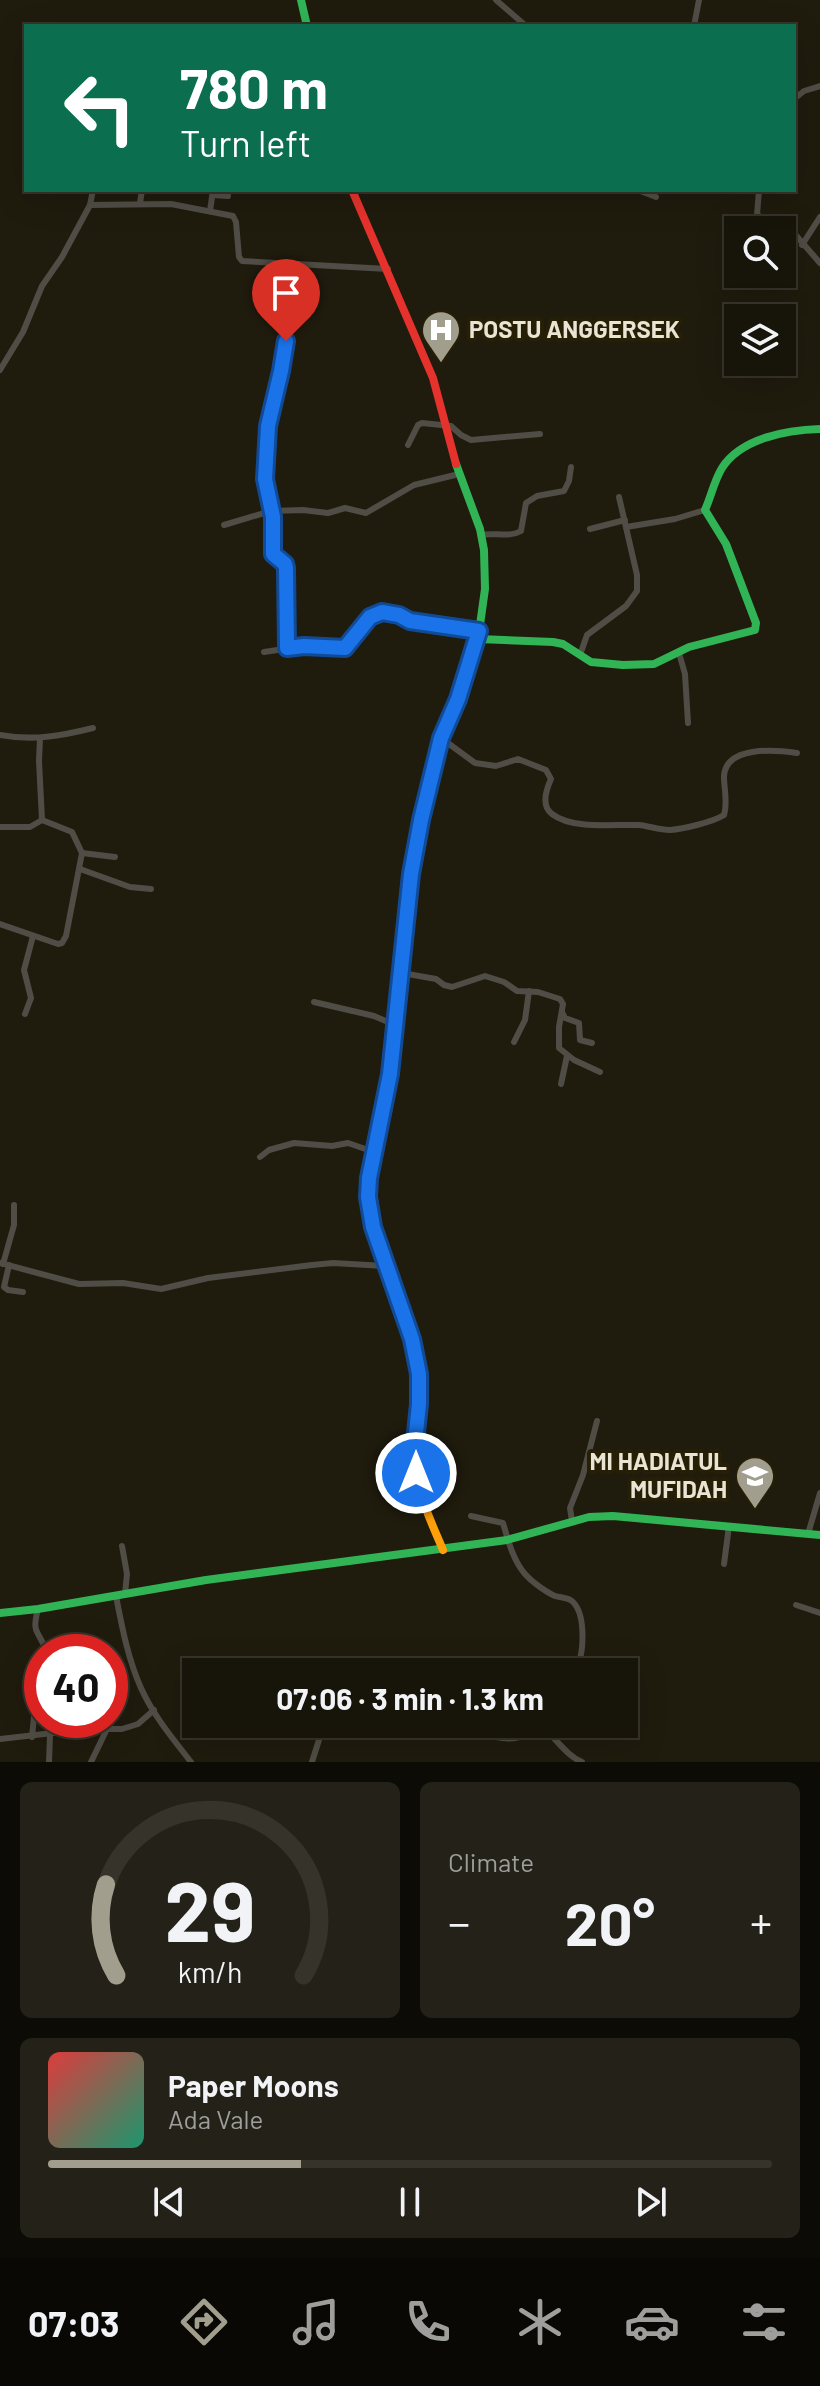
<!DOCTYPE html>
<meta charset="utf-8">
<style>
:root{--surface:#17140a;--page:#242118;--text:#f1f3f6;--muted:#9e9e9c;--line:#36332b;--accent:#a29e8e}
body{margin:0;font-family:Barlow,sans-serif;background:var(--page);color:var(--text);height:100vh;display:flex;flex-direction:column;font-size:30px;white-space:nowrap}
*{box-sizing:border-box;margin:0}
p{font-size:26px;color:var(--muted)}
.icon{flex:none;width:44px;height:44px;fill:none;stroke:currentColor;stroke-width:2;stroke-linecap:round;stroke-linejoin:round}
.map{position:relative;height:1762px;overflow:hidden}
.panel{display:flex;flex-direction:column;gap:20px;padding:20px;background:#0d0b06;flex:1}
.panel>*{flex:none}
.hud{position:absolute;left:24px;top:24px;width:772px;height:168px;border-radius:0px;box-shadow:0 8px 32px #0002,0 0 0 2px var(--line);background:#0b6e4f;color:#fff;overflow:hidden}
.buttons{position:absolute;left:724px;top:216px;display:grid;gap:16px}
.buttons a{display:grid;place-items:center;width:72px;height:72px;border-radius:0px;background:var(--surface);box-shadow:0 8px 32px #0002,0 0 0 2px var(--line);font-size:40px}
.speed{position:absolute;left:24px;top:1634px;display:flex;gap:16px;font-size:40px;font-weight:700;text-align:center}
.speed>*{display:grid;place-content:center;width:104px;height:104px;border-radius:50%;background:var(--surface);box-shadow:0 8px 32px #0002,0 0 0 2px var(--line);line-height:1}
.speed .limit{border:12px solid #d22;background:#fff;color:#111}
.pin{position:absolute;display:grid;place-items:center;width:68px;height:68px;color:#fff;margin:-82px -34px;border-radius:50% 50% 50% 0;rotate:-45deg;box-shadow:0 0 8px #0007}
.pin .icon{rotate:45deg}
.me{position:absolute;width:88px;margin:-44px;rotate:0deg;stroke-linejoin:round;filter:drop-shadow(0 0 6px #0008)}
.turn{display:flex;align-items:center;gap:28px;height:168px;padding:0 24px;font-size:36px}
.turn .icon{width:104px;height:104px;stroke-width:2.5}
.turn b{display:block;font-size:56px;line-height:68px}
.big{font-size:60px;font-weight:700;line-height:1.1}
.panel .widget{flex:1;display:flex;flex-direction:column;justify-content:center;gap:12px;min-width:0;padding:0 28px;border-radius:12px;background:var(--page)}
.panel .dial{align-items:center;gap:0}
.dial svg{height:208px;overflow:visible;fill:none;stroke:var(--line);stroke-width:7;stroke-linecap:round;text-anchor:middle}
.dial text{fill:var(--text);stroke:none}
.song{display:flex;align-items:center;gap:24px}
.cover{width:96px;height:96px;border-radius:12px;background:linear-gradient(135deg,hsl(0 70% 55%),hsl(160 70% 35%))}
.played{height:8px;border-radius:4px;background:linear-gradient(90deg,var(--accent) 35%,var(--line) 35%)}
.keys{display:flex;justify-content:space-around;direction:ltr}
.heat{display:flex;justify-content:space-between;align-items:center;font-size:44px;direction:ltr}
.panel .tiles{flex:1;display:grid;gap:20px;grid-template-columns:1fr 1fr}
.widget:last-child{grid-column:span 2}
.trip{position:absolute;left:182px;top:1658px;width:456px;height:80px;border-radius:0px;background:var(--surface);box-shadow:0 8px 32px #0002,0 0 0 2px var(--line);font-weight:700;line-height:80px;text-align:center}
.dock{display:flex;height:128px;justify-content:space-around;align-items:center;background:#090804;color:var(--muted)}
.dock .icon{width:56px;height:56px}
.dock .current{color:var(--accent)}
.dock b{font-size:36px;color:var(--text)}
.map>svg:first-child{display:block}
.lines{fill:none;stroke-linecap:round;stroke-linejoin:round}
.street{stroke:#4f4d45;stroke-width:6}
.fast{stroke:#30b455;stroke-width:8}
.slow{stroke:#ff9f0a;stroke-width:8}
.jam{stroke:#e5322d;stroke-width:8}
.route-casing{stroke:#114b97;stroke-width:20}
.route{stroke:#1a73e8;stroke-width:14}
.labels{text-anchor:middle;stroke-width:8;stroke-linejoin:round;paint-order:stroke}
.poi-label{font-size:24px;font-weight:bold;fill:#e9e4d4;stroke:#271f05;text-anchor:start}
</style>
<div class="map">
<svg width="820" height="1762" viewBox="0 0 820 1762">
<rect width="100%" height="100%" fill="#1f1b0d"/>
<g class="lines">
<!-- street -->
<g class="street">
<polyline points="496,0 526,26"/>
<polyline points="616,25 621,26"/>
<polyline points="694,26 699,0"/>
<polyline points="794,99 804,91 820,86"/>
<polyline points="638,190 656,197"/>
<polyline points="759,190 757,215 793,232 820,263"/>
<polyline points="213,195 228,196"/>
<polyline points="140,203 142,190"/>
<polyline points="90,205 93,190"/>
<polyline points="210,211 213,190"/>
<polyline points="802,245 820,217"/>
<polyline points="0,370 23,332 42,286 62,257 90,205 171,204 233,216 236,222 239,257 242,261 388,269"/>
<polyline points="408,445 418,425 422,423 451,426 461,435 471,440 540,434"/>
<polyline points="224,525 271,511 303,510 328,513 345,508 366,513 414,485 459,474"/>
<polyline points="626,527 675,519 705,510"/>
<polyline points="590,529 625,520"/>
<path d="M 481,535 C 495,532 509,538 521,531 L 526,503 L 537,496 L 564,491 L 569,481 L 571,467"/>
<polyline points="287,648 286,568 285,564 273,554 273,517 265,479 268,426 281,371 286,341 288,263"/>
<polyline points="264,652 304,646 345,648 370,617 382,612 399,615 410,621 479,631"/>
<polyline points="679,653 685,674 688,723"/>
<polyline points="580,655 587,635 626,606 637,591 637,575 619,497"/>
<path d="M 0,735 C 33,741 61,736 93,728"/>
<polyline points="40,738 39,761 42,820"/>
<path d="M 441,738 L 475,763 L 496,766 L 518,759 L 546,770 L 551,779 C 546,790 541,806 552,814 C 573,830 614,824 639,825 C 649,826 659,830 670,830 C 683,829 713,822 724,815 C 728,802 724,790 724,776 C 726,745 777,750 797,753"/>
<polyline points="0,827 30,827 42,820 72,832 82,853 66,936 62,943 58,944 0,924"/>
<polyline points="82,853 115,857"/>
<polyline points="80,869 130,887 151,889"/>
<polyline points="402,973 436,979 444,985 452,987 485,976 504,982 517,991 538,992 560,999 563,1004 559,1027 559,1048 574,1060 600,1072"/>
<polyline points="314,1002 374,1016 395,1025"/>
<polyline points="562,1012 565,1018 579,1023 580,1040 592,1043"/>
<polyline points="25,1014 31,998 24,970 33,936"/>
<polyline points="514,1042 525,1020 529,991"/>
<polyline points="561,1084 567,1056"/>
<polyline points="260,1157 269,1150 294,1143 332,1146 348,1143 374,1152"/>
<polyline points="0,1263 79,1284 123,1283 161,1289 208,1278 312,1265 333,1263 385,1266"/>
<polyline points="3,1264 14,1225 14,1205"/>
<polyline points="9,1265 4,1287 8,1290 23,1292"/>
<path d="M 471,1516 L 503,1523 C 508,1540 513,1560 525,1574 C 532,1582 546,1592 555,1596 C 561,1598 568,1597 573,1602 C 586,1615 585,1657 574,1672"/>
<polyline points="572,1521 570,1508 583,1475 597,1421"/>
<polyline points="808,1534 820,1493"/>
<polyline points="122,1546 127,1574 125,1594"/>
<polyline points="724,1564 729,1526"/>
<path d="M 116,1596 C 122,1627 128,1659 141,1688 C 153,1715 173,1739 191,1762"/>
<polyline points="796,1605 820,1613"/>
<path d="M 38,1609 C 31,1635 39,1630 47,1652"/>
<path d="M 539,1724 C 554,1735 565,1755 582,1762"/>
<path d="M 468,1728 C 492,1736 519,1749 537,1724"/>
<polyline points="32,1737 35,1706 42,1695"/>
<polyline points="0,1739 88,1729 122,1729 138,1724 154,1710"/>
<polyline points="49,1762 50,1735"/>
<polyline points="91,1762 106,1731"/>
<polyline points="312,1762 324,1724"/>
</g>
<!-- fast -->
<g class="fast">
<polyline points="301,0 307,26"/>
<path d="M 478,639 L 553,642 L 563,644 L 591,662 L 623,665 L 654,664 L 689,647 L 755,630 L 756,623 L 726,544 L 705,510 C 711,497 714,481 722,468 C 741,438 787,430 820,429"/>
<polyline points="416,845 441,738 458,699 478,639 485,589 484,550 480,529 456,464"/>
<polyline points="0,1613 38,1609 206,1580 507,1540 589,1517 613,1516 820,1535"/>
</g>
<!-- slow -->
<path class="slow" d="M 375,1150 C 371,1166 367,1182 368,1199 C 373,1258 408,1311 418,1370 C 423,1397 415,1423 414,1450 C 413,1485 430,1519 443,1550"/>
<!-- jam -->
<g class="jam">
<polyline points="352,190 433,378 456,464"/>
<polyline points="375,1150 390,1074 411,874 416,845"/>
</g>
</g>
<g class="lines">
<defs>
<polyline id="route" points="286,341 281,371 268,426 265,479 273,517 273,554 285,564 286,568 287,648 304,646 345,648 370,617 382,612 399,615 410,621 479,631 458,699 441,738 421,820 411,874 390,1074 369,1178 368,1197 373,1227 412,1339 419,1374 419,1404 414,1452 416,1473"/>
</defs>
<!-- route casing -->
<use href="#route" class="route-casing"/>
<!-- route -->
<use href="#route" class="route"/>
</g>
<!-- icons -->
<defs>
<symbol id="hospital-pin" viewBox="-11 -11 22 30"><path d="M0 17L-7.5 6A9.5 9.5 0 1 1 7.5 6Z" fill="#a29e8e" stroke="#271f05"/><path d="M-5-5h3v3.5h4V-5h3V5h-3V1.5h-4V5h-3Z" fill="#fff"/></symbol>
<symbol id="school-pin" viewBox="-11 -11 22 30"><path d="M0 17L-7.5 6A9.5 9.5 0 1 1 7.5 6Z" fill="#a29e8e" stroke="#271f05"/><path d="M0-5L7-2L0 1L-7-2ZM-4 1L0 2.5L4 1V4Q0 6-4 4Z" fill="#fff"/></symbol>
</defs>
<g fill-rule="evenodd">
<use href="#hospital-pin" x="419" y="308" width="44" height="60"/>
<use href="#school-pin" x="733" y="1454" width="44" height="60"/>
</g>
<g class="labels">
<!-- poi labels -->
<g class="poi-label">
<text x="469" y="338">POSTU ANGGERSEK</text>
<text x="727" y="1470" text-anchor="end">MI HADIATUL<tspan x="727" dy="28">MUFIDAH</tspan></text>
</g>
</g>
</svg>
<div class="buttons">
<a><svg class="icon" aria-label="search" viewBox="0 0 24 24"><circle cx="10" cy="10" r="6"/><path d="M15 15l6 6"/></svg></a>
<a><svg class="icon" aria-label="layers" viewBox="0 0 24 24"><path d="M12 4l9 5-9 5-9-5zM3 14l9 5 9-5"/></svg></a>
</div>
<div class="speed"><div class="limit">40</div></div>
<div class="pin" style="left:286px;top:341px;background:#d93025"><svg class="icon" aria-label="arrive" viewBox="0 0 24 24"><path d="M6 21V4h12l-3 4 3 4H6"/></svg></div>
<svg class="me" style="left:416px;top:1473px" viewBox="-20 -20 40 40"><circle r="17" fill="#1a73e8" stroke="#fff" stroke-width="3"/><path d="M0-11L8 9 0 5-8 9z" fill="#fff"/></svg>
<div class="trip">07:06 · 3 min · 1.3 km</div>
<div class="hud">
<div class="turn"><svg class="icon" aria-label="left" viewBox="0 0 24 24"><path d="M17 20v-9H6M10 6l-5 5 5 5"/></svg><div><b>780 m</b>Turn left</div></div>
</div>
</div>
<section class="panel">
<div class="tiles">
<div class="widget dial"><svg viewBox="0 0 100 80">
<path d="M14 69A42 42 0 1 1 86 69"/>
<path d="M14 69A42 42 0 0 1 10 34" stroke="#a29e8e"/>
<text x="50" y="56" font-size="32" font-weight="700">29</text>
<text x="50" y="72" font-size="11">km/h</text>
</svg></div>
<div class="widget"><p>Climate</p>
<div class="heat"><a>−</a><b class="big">20°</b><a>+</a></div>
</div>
<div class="widget">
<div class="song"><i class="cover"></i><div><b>Paper Moons</b><p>Ada Vale</p></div></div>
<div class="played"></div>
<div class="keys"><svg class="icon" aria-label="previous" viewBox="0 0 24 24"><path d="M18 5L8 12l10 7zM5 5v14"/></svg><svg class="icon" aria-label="pause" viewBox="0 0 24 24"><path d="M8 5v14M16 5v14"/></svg><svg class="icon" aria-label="next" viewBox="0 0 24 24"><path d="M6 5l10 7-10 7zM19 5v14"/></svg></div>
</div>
</div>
</section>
<nav class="dock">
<b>07:03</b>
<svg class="icon current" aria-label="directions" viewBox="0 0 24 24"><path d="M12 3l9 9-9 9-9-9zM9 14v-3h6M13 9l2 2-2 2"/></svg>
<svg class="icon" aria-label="music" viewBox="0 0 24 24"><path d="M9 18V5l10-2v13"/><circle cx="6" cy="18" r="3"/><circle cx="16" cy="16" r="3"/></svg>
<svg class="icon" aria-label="phone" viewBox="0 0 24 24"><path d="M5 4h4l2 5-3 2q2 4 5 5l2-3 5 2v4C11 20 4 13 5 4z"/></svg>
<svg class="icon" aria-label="climate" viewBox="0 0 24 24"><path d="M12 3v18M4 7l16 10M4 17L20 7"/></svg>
<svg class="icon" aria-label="car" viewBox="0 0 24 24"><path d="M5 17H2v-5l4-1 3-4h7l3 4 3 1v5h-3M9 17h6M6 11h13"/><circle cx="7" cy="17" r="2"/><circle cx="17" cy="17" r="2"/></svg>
<svg class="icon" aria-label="filters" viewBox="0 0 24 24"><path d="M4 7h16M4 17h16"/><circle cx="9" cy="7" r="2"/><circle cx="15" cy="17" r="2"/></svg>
</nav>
